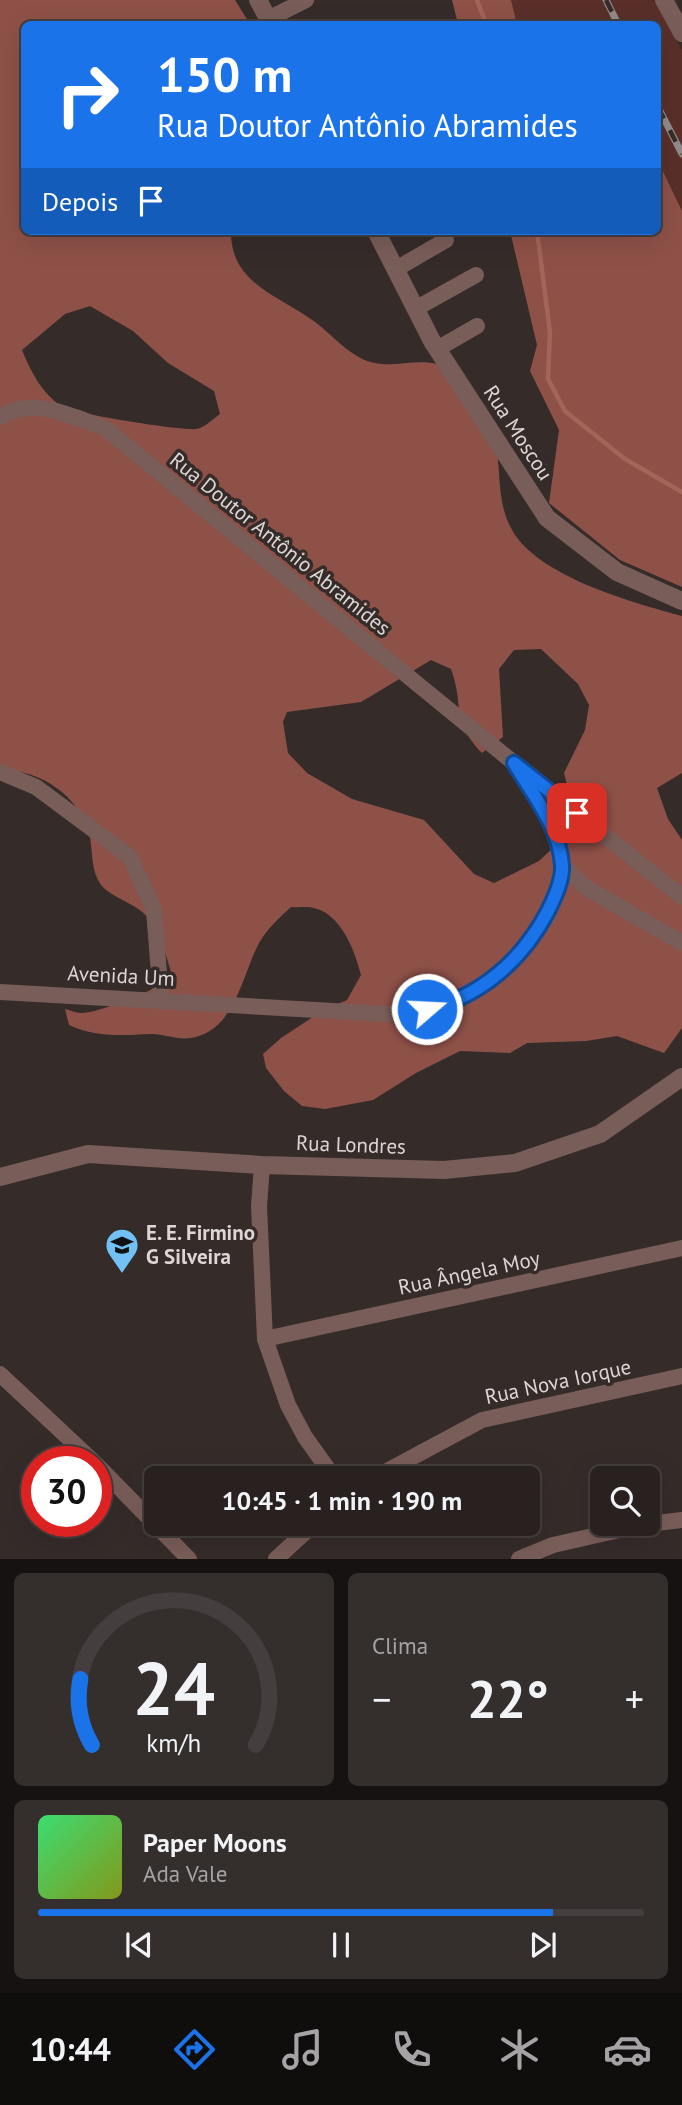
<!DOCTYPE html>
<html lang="pt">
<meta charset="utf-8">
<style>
:root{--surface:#282120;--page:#342e2d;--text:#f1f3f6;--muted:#a5a3a5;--line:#443e3e;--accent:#1a73e8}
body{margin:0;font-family:"PT Sans",sans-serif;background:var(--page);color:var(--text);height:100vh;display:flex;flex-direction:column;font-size:26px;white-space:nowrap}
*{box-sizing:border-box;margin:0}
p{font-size:23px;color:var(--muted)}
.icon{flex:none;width:38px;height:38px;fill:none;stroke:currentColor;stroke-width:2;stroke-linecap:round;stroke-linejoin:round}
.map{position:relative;height:1559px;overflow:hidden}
.drawer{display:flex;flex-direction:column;gap:14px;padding:14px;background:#161212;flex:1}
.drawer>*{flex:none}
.banner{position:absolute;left:21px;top:21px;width:640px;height:214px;border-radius:10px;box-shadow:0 7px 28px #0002,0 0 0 2px var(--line);background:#1a73e8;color:#fff;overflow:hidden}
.tools{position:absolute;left:590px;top:1466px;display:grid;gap:14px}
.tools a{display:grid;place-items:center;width:70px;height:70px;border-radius:10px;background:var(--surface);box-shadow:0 7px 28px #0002,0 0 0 2px var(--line);font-size:35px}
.speed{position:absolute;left:21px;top:1446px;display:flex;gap:14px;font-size:35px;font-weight:700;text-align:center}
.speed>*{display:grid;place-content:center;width:91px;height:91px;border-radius:50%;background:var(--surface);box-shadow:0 7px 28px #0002,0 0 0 2px var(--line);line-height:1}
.speed .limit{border:10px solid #d22;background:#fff;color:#111}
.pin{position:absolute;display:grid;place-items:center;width:60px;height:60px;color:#fff;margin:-30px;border-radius:14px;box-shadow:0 4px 10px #0006}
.me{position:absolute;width:77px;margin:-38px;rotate:71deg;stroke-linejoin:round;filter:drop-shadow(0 0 5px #0008)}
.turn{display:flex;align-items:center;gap:24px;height:147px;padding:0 21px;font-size:32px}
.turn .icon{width:91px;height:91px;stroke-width:2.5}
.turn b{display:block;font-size:49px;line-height:60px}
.then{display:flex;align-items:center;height:66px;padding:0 21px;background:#0003;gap:14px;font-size:26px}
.big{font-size:52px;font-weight:700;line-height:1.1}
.drawer .card{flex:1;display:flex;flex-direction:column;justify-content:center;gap:10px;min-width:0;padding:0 24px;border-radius:10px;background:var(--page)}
.drawer .dial{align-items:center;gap:0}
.dial svg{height:182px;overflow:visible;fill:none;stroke:var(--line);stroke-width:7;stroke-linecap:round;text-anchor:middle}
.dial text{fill:var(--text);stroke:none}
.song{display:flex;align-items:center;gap:21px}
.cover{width:84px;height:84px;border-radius:10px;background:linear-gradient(135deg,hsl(140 70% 55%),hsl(70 70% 35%))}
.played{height:7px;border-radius:4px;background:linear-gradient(90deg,var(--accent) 85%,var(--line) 85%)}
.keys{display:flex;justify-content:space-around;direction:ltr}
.heat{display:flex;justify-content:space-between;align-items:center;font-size:38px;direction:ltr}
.drawer .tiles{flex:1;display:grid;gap:14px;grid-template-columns:1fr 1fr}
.card:last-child{grid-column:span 2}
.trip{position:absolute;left:144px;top:1466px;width:396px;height:70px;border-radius:10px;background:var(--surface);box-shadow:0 7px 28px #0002,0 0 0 2px var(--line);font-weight:700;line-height:70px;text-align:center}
.tabs{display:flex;height:112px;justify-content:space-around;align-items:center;background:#100d0d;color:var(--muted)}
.tabs .icon{width:49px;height:49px}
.tabs .selected{color:var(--accent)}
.tabs b{font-size:32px;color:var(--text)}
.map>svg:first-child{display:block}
.green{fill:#5a2f29}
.forest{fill:#8e5148;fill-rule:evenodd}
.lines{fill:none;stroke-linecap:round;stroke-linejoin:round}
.stream{stroke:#a3645a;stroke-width:4.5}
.path{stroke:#827a78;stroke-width:2.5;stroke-dasharray:7 3.5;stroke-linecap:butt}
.minor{stroke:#795d58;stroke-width:16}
.tertiary{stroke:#795d58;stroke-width:18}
.rail-casing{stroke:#928b8a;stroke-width:7}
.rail{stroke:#352c2a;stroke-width:4.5;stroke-dasharray:13;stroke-linecap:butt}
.route-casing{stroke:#114b97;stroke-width:18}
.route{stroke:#1a73e8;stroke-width:12}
.labels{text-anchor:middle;stroke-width:7;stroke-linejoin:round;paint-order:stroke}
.street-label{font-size:21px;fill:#dcd6d5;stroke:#352c2a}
.poi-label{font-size:21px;font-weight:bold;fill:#dcd6d5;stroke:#352c2a;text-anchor:start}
</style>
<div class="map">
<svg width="682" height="1559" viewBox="0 0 682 1559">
<rect width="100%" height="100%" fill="#352c2a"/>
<!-- green -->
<polygon class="green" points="511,0 654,0 682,50 682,211 658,161 658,24 517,24"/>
<!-- forest -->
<g class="forest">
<path d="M 0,0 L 235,0 L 250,24 L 24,24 L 24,231 L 231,231 C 230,284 280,296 315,322 C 335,337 354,362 381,364 C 405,366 432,355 453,372 C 460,378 465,391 470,399 C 478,412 493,430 496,445 C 501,473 497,502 511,528 C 535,576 634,603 682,616 L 682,773 L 657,788 L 668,819 L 682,840 L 682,1028 L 664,1053 L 617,1036 L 586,1041 L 527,1043 L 510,1053 L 460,1051 L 416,1073 L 373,1100 L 325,1109 L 302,1106 L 284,1091 L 266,1068 L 263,1054 L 281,1038 L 322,1011 L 347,1000 L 361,975 C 355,951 341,914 314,908 C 307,906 298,908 291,907 C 279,918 267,929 259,943 C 242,975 235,1032 190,1038 C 178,1040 164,1034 152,1034 C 122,1035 97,1038 69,1025 L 65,1009 C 70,1010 76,1013 81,1013 C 100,1013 157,989 173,978 C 166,957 160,926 141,911 C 130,902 110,896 101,885 C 91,871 93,854 90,838 C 80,795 42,771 0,769 ZM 90,306 L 133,331 L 168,363 L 214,391 L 220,414 C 213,419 205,427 197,429 C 183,431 75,414 63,407 C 42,394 31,372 22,350 L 65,314 ZM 541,649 L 578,684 L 589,705 L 585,730 L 564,773 L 570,796 L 569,820 L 556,845 L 539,861 L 494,883 L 474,874 L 424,820 L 352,799 L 307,773 L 288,753 L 283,722 L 287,712 L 361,702 L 431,660 L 451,669 C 465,708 450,719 482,753 L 503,737 L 499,669 L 514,650 Z"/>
<polygon points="452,0 511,0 517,24 458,24"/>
<polygon points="658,161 682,211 682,587 620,560 549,503 559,430 530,371 537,345 510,231 658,231"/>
</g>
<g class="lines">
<!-- stream -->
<g class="stream">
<polyline points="477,0 486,24"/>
<polyline points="537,231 550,332 548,379 565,411 625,459 682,492"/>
</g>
<!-- path -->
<polyline class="path" points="536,473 546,464"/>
<!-- minor -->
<g class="minor">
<polyline points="268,19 306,0"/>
<polyline points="396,269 446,240"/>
<polyline points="415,309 476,275"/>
<polyline points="437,349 477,326"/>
<path d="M 0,417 C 33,396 71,416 105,428 L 514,763 C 534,795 557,825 561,864 C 567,917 496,985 450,1004 C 436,1009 419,1011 404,1015 L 0,992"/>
<polyline points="524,771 682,897"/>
<polyline points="0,772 36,787 130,857 154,910 161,999"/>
<polyline points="562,865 585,887 682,943"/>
<polyline points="262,1165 259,1206 265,1339 288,1405 305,1437 335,1479"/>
<polyline points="265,1339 682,1248"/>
<polyline points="0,1374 93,1461"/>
<polyline points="96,1464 189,1559"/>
<polyline points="372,1479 482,1420 682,1376"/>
<polyline points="648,1524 682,1520"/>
<polyline points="276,1559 314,1524"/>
<polyline points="519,1559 553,1545 646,1524"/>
</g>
<!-- tertiary -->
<g class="tertiary">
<polyline points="258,0 271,24"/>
<polyline points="664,0 682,33"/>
<polyline points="376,231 432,341 547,518 617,572 682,601"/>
<polyline points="0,1177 88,1154 262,1165 444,1170 515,1163 600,1134 682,1077"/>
</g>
<defs>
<g id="rail">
<polyline points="606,0 618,24"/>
<polyline points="658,107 682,154"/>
</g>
</defs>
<!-- rail casing -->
<use href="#rail" class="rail-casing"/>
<!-- rail -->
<use href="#rail" class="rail"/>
</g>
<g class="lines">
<defs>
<path id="route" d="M 427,1009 C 481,997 523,959 548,911 C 555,897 563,880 562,865 C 559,826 533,795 514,763 L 577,813"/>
</defs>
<!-- route casing -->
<use href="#route" class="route-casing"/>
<!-- route -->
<use href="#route" class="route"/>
</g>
<!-- icons -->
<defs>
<symbol id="school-pin" viewBox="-11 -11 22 30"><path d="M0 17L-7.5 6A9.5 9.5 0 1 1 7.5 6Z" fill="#72c1f5" stroke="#352c2a"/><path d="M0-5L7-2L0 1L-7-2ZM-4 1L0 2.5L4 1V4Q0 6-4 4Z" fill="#111"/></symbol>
</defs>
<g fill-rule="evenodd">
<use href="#school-pin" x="103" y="1226" width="38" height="52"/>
</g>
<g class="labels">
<!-- street labels -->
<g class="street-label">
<text transform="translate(518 433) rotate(57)" y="7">Rua Moscou</text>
<text transform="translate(280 544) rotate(39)" y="7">Rua Doutor Antônio Abramides</text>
<text transform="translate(121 976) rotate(3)" y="7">Avenida Um</text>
<text transform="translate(351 1145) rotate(2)" y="7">Rua Londres</text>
<text transform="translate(469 1273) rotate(-12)" y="7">Rua Ângela Moy</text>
<text transform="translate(558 1382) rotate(-12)" y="7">Rua Nova Iorque</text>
</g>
<!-- poi labels -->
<g class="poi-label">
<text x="146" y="1240">E. E. Firmino<tspan x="146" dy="24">G Silveira</tspan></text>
</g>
</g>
</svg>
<div class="tools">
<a><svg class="icon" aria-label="search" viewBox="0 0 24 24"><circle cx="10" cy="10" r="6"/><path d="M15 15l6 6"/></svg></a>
</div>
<div class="speed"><div class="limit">30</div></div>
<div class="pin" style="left:577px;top:813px;background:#d93025"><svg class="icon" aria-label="arrive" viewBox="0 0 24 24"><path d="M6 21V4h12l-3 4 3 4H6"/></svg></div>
<svg class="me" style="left:427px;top:1009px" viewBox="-20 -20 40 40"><circle r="17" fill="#1a73e8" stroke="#fff" stroke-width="3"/><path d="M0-11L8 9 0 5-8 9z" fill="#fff"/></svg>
<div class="trip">10:45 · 1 min · 190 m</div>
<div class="banner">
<div class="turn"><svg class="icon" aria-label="right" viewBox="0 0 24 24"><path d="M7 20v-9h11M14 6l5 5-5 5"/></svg><div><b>150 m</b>Rua Doutor Antônio Abramides</div></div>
<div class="then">Depois<svg class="icon" aria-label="arrive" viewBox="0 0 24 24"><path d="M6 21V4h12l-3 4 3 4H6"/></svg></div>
</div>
</div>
<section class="drawer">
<div class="tiles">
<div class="card dial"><svg viewBox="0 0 100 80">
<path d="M14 69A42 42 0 1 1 86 69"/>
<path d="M14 69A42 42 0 0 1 9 40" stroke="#1a73e8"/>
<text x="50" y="56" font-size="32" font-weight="700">24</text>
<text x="50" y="72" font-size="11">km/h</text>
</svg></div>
<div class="card"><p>Clima</p>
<div class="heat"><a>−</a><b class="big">22°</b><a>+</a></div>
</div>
<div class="card">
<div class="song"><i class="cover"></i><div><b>Paper Moons</b><p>Ada Vale</p></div></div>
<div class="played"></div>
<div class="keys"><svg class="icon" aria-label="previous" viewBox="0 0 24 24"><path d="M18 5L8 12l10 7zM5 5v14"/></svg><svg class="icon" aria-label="pause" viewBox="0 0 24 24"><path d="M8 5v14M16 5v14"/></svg><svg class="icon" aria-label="next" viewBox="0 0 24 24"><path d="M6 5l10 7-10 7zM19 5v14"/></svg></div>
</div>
</div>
</section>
<nav class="tabs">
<b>10:44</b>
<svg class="icon selected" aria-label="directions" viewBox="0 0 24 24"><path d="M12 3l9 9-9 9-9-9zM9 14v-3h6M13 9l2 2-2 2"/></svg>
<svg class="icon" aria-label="music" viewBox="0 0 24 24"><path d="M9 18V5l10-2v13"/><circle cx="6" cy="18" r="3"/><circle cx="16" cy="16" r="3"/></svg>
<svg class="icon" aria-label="phone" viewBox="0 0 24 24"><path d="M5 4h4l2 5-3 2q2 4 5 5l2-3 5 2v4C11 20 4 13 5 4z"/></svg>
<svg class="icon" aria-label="climate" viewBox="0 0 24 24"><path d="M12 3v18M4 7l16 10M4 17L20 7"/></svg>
<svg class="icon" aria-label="car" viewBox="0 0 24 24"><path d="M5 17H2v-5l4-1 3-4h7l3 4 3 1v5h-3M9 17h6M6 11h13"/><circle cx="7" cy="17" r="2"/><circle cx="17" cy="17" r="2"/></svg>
</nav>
